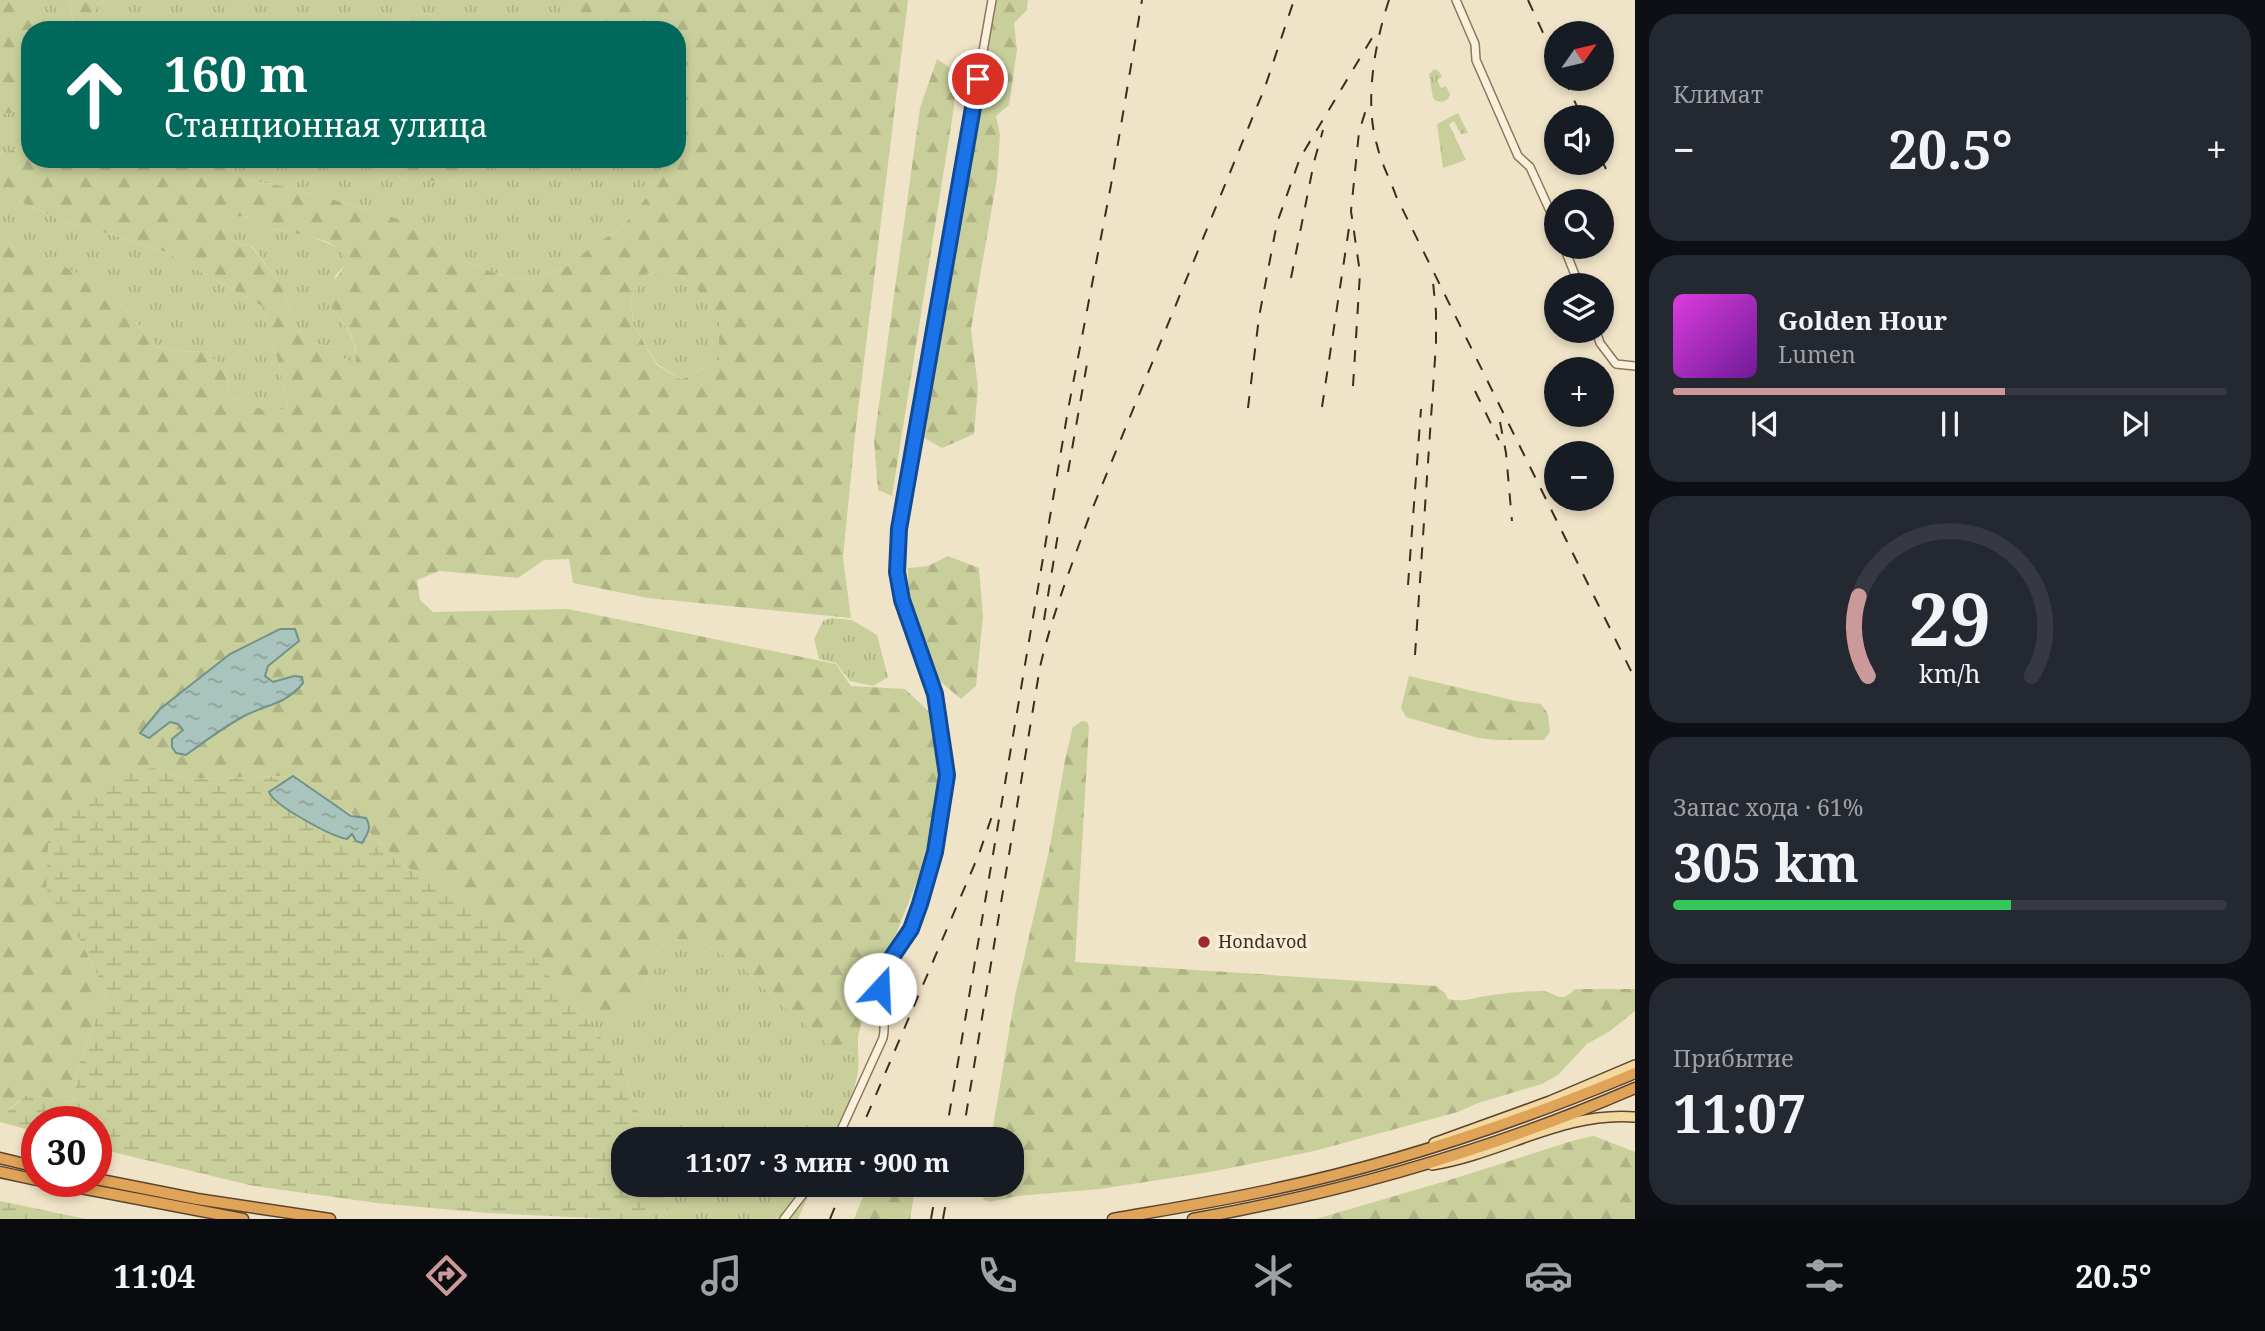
<!DOCTYPE html>
<html lang="ru">
<meta charset="utf-8">
<style>
:root{--surface:#171b24;--page:#242831;--text:#f1f3f6;--muted:#9ea1a6;--line:#363941;--accent:#cc999b}
body{margin:0;font-family:"Noto Serif",serif;background:var(--page);color:var(--text);height:100vh;display:flex;flex-direction:column;font-size:26px;white-space:nowrap}
*{box-sizing:border-box;margin:0}
p{font-size:23px;color:var(--muted)}
.icon{flex:none;width:38px;height:38px;fill:none;stroke:currentColor;stroke-width:2;stroke-linecap:round;stroke-linejoin:round}
.map{position:relative;flex:1;overflow:hidden}
.side{display:flex;flex-direction:column;gap:14px;padding:14px;background:#0d0f14;width:630px}
.side>*{flex:none}
.guide{position:absolute;left:21px;top:21px;width:665px;height:147px;border-radius:28px;box-shadow:0 4px 10px #0003;background:#00695c;color:#fff;overflow:hidden}
.needle{width:46px;rotate:56deg}
.fabs{position:absolute;left:1544px;top:21px;display:grid;gap:14px}
.fabs a{display:grid;place-items:center;width:70px;height:70px;border-radius:50%;background:var(--surface);box-shadow:0 4px 10px #0003;font-size:35px}
.speed{position:absolute;left:21px;top:1106px;display:flex;gap:14px;font-size:35px;font-weight:700;text-align:center}
.speed>*{display:grid;place-content:center;width:91px;height:91px;border-radius:50%;background:var(--surface);box-shadow:0 4px 10px #0003;line-height:1}
.speed .limit{border:10px solid #d22;background:#fff;color:#111}
.pin{position:absolute;display:grid;place-items:center;width:60px;height:60px;color:#fff;margin:-30px;border:4px solid #fff;border-radius:50%;box-shadow:0 2px 7px #0007}
.me{position:absolute;width:77px;margin:-38px;rotate:20deg;stroke-linejoin:round;filter:drop-shadow(0 0 5px #0008)}
.turn{display:flex;align-items:center;gap:24px;height:147px;padding:0 28px;font-size:32px}
.turn .icon{width:91px;height:91px;stroke-width:2.5}
.turn b{display:block;font-size:49px;line-height:60px}
.big{font-size:52px;font-weight:700;line-height:1.1}
.side .tile{flex:1;display:flex;flex-direction:column;justify-content:center;gap:10px;min-width:0;padding:0 24px;border-radius:28px;background:var(--page)}
.side .dial{align-items:center;gap:0}
.dial svg{height:182px;overflow:visible;fill:none;stroke:var(--line);stroke-width:7;stroke-linecap:round;text-anchor:middle}
.dial text{fill:var(--text);stroke:none}
.song{display:flex;align-items:center;gap:21px}
.cover{width:84px;height:84px;border-radius:10px;background:linear-gradient(135deg,hsl(300 70% 55%),hsl(280 70% 35%))}
.played{height:7px;border-radius:4px;background:linear-gradient(90deg,var(--accent) 60%,var(--line) 60%)}
.keys{display:flex;justify-content:space-around;direction:ltr}
.heat{display:flex;justify-content:space-between;align-items:center;font-size:38px;direction:ltr}
.charge{height:10px;border-radius:5px;background:linear-gradient(90deg,#34c759 61%,var(--line) 0)}
.trip{position:absolute;left:611px;top:1127px;width:413px;height:70px;border-radius:28px;background:var(--surface);box-shadow:0 4px 10px #0003;font-weight:700;line-height:70px;text-align:center}
.tabs{display:flex;height:112px;justify-content:space-around;align-items:center;background:#090b0e;color:var(--muted)}
.tabs .icon{width:49px;height:49px}
.tabs .selected{color:var(--accent)}
.tabs b{font-size:32px;color:var(--text)}
main{display:flex;flex:1;min-height:0}
.map>svg:first-child{display:block}
.grass{fill:url(#grass-tufts)}
.forest{fill:url(#forest-firs);fill-rule:evenodd}
.wetland{fill:url(#wetland-marsh)}
.water{fill:url(#water-ripples);stroke:#6f938a;stroke-width:2}
.lines{fill:none;stroke-linecap:round;stroke-linejoin:round}
.minor-casing{stroke:#8d765c;stroke-width:10}
.major-casing{stroke:#5b4430;stroke-width:12}
.highway-casing{stroke:#5b4430;stroke-width:13}
.minor{stroke:#faf1dc;stroke-width:7}
.major{stroke:#f3d9a0;stroke-width:9}
.highway{stroke:#e0a458;stroke-width:10}
.rail{stroke:#3d2e20;stroke-width:2;stroke-dasharray:12 12;stroke-linecap:butt}
.route-casing{stroke:#114b97;stroke-width:18}
.route{stroke:#1a73e8;stroke-width:12}
.poi-dot{fill:#9e2a2b;stroke:#f7eed8;stroke-width:2.5}
.labels{text-anchor:middle;stroke-width:7;stroke-linejoin:round;paint-order:stroke}
.poi-label{font-size:18px;fill:#3d2e20;stroke:#f7eed8;text-anchor:start}
</style>
<main>
<div class="map">
<svg width="1635" height="1219" viewBox="0 0 1635 1219">
<defs>
<pattern id="grass-tufts" width="24" height="20" patternUnits="userSpaceOnUse" patternTransform="scale(1.75)"><rect width="24" height="20" fill="#c9cf9b"/><path d="M3 7l-1-3M5 7V3M7 7l1-3M15 17l-1-3M17 17v-4M19 17l1-3" fill="none" stroke="#aeb285"/></pattern>
<pattern id="forest-firs" width="22" height="20" patternUnits="userSpaceOnUse" patternTransform="scale(1.75)"><rect width="22" height="20" fill="#c9cf9b"/><path d="M5 1l3.5 6h-7zM16 11l3.5 6h-7z" fill="#aeb285"/></pattern>
<pattern id="wetland-marsh" width="20" height="14" patternUnits="userSpaceOnUse" patternTransform="scale(1.75)"><rect width="20" height="14" fill="#c9cf9b"/><path d="M1 5h8M5 5V1M11 12h8M15 12V8" fill="none" stroke="#aeb285"/></pattern>
<pattern id="water-ripples" width="26" height="14" patternUnits="userSpaceOnUse" patternTransform="scale(1.75)"><rect width="26" height="14" fill="#a9c4bc"/><path d="M2 4q2-2 4 0t4 0M15 11q2-2 4 0t4 0" fill="none" stroke="#8ba098"/></pattern>
</defs>
<rect width="100%" height="100%" fill="#f0e4c8"/>
<!-- grass -->
<g class="grass">
<polygon points="25,0 70,0 73,23 77,30 39,30 25,15"/>
<polygon points="104,0 579,0 580,1 576,30 450,30 428,13 391,20 362,30 100,30 92,13"/>
<polygon points="1434,69 1439,71 1442,77 1437,80 1441,88 1446,86 1450,94 1448,99 1442,102 1436,101 1433,98 1429,74"/>
<polygon points="30,106 30,144 0,154 0,114 11,113"/>
<polygon points="1458,113 1468,133 1461,134 1454,121 1449,124 1466,160 1443,168 1437,124"/>
<polygon points="203,159 370,159 375,166 408,181 452,181 506,159 665,159 653,189 620,230 596,243 568,266 530,280 503,276 455,258 399,219 328,198 277,185 252,181"/>
<polygon points="0,189 27,205 68,223 113,235 166,252 262,306 281,372 288,409 262,409 231,397 225,369 205,351 175,352 158,347 120,304 28,265 3,236 0,227"/>
<path d="M 243,216 L 278,230 L 305,234 L 339,248 L 345,255 L 345,265 L 335,276 L 327,302 C 339,318 361,341 355,363 L 345,359 L 334,347 L 306,342 L 291,317 L 285,294 L 274,275 L 252,246 C 235,245 230,240 222,225 L 227,218 Z"/>
<polygon points="648,273 680,276 698,290 719,321 719,360 681,380 656,363 633,324 631,297"/>
<polygon points="831,618 852,620 877,635 888,677 873,686 850,681 836,663 819,659 814,639 823,621"/>
<path d="M 670,939 L 697,940 L 741,966 L 785,1008 L 843,1052 L 858,1054 C 862,1083 843,1113 832,1139 L 649,1139 L 619,1061 L 581,1012 L 596,1021 L 643,994 L 653,955 Z"/>
<polygon points="665,1185 813,1185 798,1219 668,1219 668,1200"/>
</g>
<!-- forest -->
<g class="forest">
<polygon points="0,0 25,0 25,15 39,30 30,30 30,106 11,113 0,114"/>
<polygon points="70,0 104,0 92,13 100,30 77,30 73,23"/>
<path d="M 579,0 L 908,0 L 855,435 L 843,558 L 851,618 L 648,598 L 573,583 L 569,559 L 544,560 L 518,578 L 439,571 L 417,580 L 420,600 L 433,612 L 568,609 L 836,664 L 851,686 L 905,689 L 941,723 L 946,769 L 939,826 L 864,1014 L 858,1036 L 858,1054 L 844,1052 L 830,1046 L 785,1008 L 741,966 L 697,940 L 670,939 L 653,955 L 643,994 L 629,1009 L 611,1021 L 596,1021 L 581,1012 L 546,973 L 443,883 L 405,867 L 369,832 L 370,824 L 330,802 L 293,776 L 183,779 L 155,768 L 81,941 L 106,993 L 79,1063 L 73,1103 L 28,1094 L 4,1113 L 0,1113 L 0,227 L 3,236 L 28,265 L 46,258 L 85,277 L 120,304 L 158,347 L 175,352 L 205,351 L 225,369 L 231,397 L 262,409 L 288,409 L 281,372 L 262,306 L 166,252 L 113,235 L 68,223 L 27,205 L 0,189 L 0,154 L 30,144 L 30,159 L 41,159 L 43,165 L 60,163 L 67,159 L 203,159 L 252,181 L 277,185 L 328,198 L 399,219 L 455,258 L 503,276 L 530,280 L 568,266 L 596,243 L 620,230 L 653,189 L 665,159 L 677,159 L 677,30 L 576,30 ZM 244,216 C 255,221 268,228 280,230 C 295,234 349,240 345,263 C 341,278 323,283 327,302 C 339,318 362,341 355,363 L 345,359 L 334,347 L 306,342 L 291,317 L 285,294 L 274,275 L 251,246 C 235,245 230,240 223,225 L 227,218 ZM 648,273 L 680,276 L 698,290 L 719,321 L 719,360 L 681,380 L 656,364 L 633,324 L 631,297 ZM 290,648 L 268,666 L 265,676 L 273,682 L 294,676 L 277,704 L 248,714 L 223,729 L 183,730 L 178,724 L 170,722 Z"/>
<polygon points="991,0 1028,0 1027,10 1014,23 1017,50 1009,105 996,116 1000,135 997,178 971,329 978,388 974,434 942,448 921,436"/>
<polygon points="428,13 450,30 362,30 391,20"/>
<polygon points="937,59 955,71 954,107 892,496 878,490 874,440 920,108"/>
<polygon points="370,159 506,159 452,181 408,181 375,166"/>
<polygon points="948,556 979,568 983,617 976,686 961,699 933,675 908,597 908,568 928,566"/>
<polygon points="1409,676 1516,701 1541,704 1548,714 1550,732 1544,740 1496,740 1478,738 1406,717 1401,708"/>
<path d="M 1082,721 L 1087,722 L 1089,727 L 1075,962 L 1436,986 L 1445,993 L 1448,999 C 1463,1003 1476,997 1491,995 C 1507,993 1524,991 1541,991 C 1556,991 1559,1006 1575,989 L 1635,989 L 1635,1011 L 1610,1031 L 1587,1044 L 1558,1075 L 1542,1084 L 1478,1103 L 1458,1112 L 1314,1151 L 1210,1172 L 1100,1189 L 1017,1196 L 990,1202 L 984,1200 L 981,1193 L 983,1185 L 1012,1185 L 1012,1139 L 991,1139 L 1015,996 L 1049,851 L 1066,755 L 1073,727 Z"/>
<polygon points="1594,1136 1635,1152 1635,1219 1316,1219 1456,1178 1575,1140"/>
<polygon points="868,1185 916,1185 910,1219 854,1219"/>
</g>
<!-- wetland -->
<g class="wetland">
<path d="M 155,768 L 183,779 L 293,776 L 279,785 C 298,806 319,840 352,834 L 362,843 L 369,832 L 405,867 L 443,883 L 505,926 L 581,1012 L 619,1061 L 649,1139 L 623,1139 L 623,1185 L 665,1185 L 668,1200 L 668,1219 L 612,1219 L 487,1213 L 377,1203 L 254,1186 L 96,1148 L 96,1122 L 37,1122 L 37,1132 L 0,1122 L 0,1113 L 5,1113 L 28,1094 L 73,1103 L 79,1063 L 106,993 L 81,941 L 46,889 L 49,825 L 100,785 L 126,771 Z"/>
<polygon points="0,1201 86,1219 0,1219"/>
</g>
<!-- water -->
<g class="water">
<path d="M 280,629 L 295,629 L 299,641 L 268,666 L 265,676 L 273,682 L 294,676 L 302,677 L 303,683 C 286,704 269,704 246,715 C 225,726 205,741 186,755 L 176,753 L 172,747 L 172,739 L 183,730 L 178,724 L 170,722 L 149,738 L 140,733 L 160,709 L 230,654 Z"/>
<path d="M 293,776 L 351,816 L 366,818 C 372,828 368,833 362,843 L 356,841 L 352,834 L 347,839 C 333,837 274,806 269,792 Z"/>
</g>
<g class="lines">
<defs>
<g id="minor">
<polyline points="1456,0 1475,44 1476,60 1518,156 1530,167 1556,224"/>
<polyline points="1564,247 1579,285"/>
<polyline points="1596,331 1600,343 1616,364 1635,366"/>
<path d="M 837,1139 L 883,1038 C 888,1017 877,996 884,975 C 889,958 902,945 911,929 C 928,896 948,810 946,773 C 945,749 941,717 935,694 C 924,654 898,614 897,571 C 897,557 899,543 899,529 L 992,0"/>
<polyline points="784,1219 810,1185"/>
</g>
<g id="major">
<polyline points="1434,1143 1550,1101 1635,1065"/>
<path d="M 1432,1165 C 1502,1154 1563,1111 1635,1117"/>
</g>
<g id="highway">
<polyline points="0,1158 37,1167"/>
<polyline points="0,1172 37,1180"/>
<polyline points="96,1179 197,1199 330,1219"/>
<polyline points="44,1181 243,1219"/>
<path d="M 1113,1219 C 1164,1210 1214,1202 1265,1191 C 1391,1165 1516,1123 1635,1073"/>
<path d="M 1193,1219 C 1345,1192 1494,1149 1635,1088"/>
</g>
</defs>
<!-- minor casing -->
<use href="#minor" class="minor-casing"/>
<!-- major casing -->
<use href="#major" class="major-casing"/>
<!-- highway casing -->
<use href="#highway" class="highway-casing"/>
<!-- minor -->
<use href="#minor" class="minor"/>
<!-- major -->
<use href="#major" class="major"/>
<!-- highway -->
<use href="#highway" class="highway"/>
<!-- rail -->
<g class="rail">
<path d="M 1389,0 C 1375,42 1364,102 1377,145 C 1381,163 1390,179 1396,196 L 1633,675"/>
<polyline points="1528,0 1556,61"/>
<polyline points="1564,79 1582,117"/>
<polyline points="1601,159 1606,169"/>
<polyline points="1291,278 1314,162 1323,130"/>
<polyline points="1353,386 1360,273 1351,211 1359,132 1368,103"/>
<polyline points="1475,391 1499,440"/>
<polyline points="1322,407 1349,228"/>
<polyline points="1248,408 1259,317 1277,223 1300,158 1378,28"/>
<polyline points="1500,422 1506,453 1512,521"/>
<polyline points="1068,472 1088,358"/>
<polyline points="1408,585 1421,409"/>
<polyline points="1044,620 1058,534"/>
<polyline points="1415,655 1436,344 1436,312 1433,282"/>
<polyline points="857,1139 979,854 992,816"/>
<polyline points="945,1139 1068,410 1111,185 1142,0"/>
<path d="M 962,1139 L 1040,667 C 1052,615 1071,567 1089,517 L 1265,87 L 1294,0"/>
<polyline points="830,1219 844,1185"/>
<polyline points="931,1219 937,1185"/>
<polyline points="943,1219 949,1185"/>
</g>
</g>
<g class="lines">
<defs>
<polyline id="route" points="880,989 884,974 892,957 911,929 920,904 935,852 947,775 935,694 902,600 897,572 899,529 978,79"/>
</defs>
<!-- route casing -->
<use href="#route" class="route-casing"/>
<!-- route -->
<use href="#route" class="route"/>
</g>
<!-- markers -->
<circle class="poi-dot" cx="1204" cy="942" r="7"/>
<g class="labels">
<!-- poi labels -->
<g class="poi-label">
<text x="1218" y="948">Hondavod</text>
</g>
</g>
</svg>
<div class="fabs">
<a><svg class="needle" viewBox="-14 -14 28 28"><path d="M0-13l5 13h-10z" fill="#e53935"/><path d="M0 13l5-13h-10z" fill="#9ea1a6"/></svg></a>
<a><svg class="icon" aria-label="sound" viewBox="0 0 24 24"><path d="M4 9h4l5-4v14l-5-4H4zM17 9q2 3 0 6"/></svg></a>
<a><svg class="icon" aria-label="search" viewBox="0 0 24 24"><circle cx="10" cy="10" r="6"/><path d="M15 15l6 6"/></svg></a>
<a><svg class="icon" aria-label="layers" viewBox="0 0 24 24"><path d="M12 4l9 5-9 5-9-5zM3 14l9 5 9-5"/></svg></a>
<a>+</a>
<a>−</a>
</div>
<div class="speed"><div class="limit">30</div></div>
<div class="pin" style="left:978px;top:79px;background:#d93025"><svg class="icon" aria-label="arrive" viewBox="0 0 24 24"><path d="M6 21V4h12l-3 4 3 4H6"/></svg></div>
<svg class="me" style="left:880px;top:989px" viewBox="-20 -20 40 40"><circle r="19" fill="#fff"/><path d="M0-13L10 11 0 6-10 11z" fill="#1a73e8"/></svg>
<div class="trip">11:07 · 3 мин · 900 m</div>
<div class="guide">
<div class="turn"><svg class="icon" aria-label="ahead" viewBox="0 0 24 24"><path d="M12 20V5M6 11l6-6 6 6"/></svg><div><b>160 m</b>Станционная улица</div></div>
</div>
</div>
<section class="side">
<div class="tile"><p>Климат</p>
<div class="heat"><a>−</a><b class="big">20.5°</b><a>+</a></div>
</div>
<div class="tile">
<div class="song"><i class="cover"></i><div><b>Golden Hour</b><p>Lumen</p></div></div>
<div class="played"></div>
<div class="keys"><svg class="icon" aria-label="previous" viewBox="0 0 24 24"><path d="M18 5L8 12l10 7zM5 5v14"/></svg><svg class="icon" aria-label="pause" viewBox="0 0 24 24"><path d="M8 5v14M16 5v14"/></svg><svg class="icon" aria-label="next" viewBox="0 0 24 24"><path d="M6 5l10 7-10 7zM19 5v14"/></svg></div>
</div>
<div class="tile dial"><svg viewBox="0 0 100 80">
<path d="M14 69A42 42 0 1 1 86 69"/>
<path d="M14 69A42 42 0 0 1 10 34" stroke="#cc999b"/>
<text x="50" y="56" font-size="32" font-weight="700">29</text>
<text x="50" y="72" font-size="11">km/h</text>
</svg></div>
<div class="tile"><p>Запас хода · 61%</p><b class="big">305 km</b><div class="charge"></div></div>
<div class="tile"><p>Прибытие</p><b class="big">11:07</b></div>
</section>
</main>
<nav class="tabs">
<b>11:04</b>
<svg class="icon selected" aria-label="directions" viewBox="0 0 24 24"><path d="M12 3l9 9-9 9-9-9zM9 14v-3h6M13 9l2 2-2 2"/></svg>
<svg class="icon" aria-label="music" viewBox="0 0 24 24"><path d="M9 18V5l10-2v13"/><circle cx="6" cy="18" r="3"/><circle cx="16" cy="16" r="3"/></svg>
<svg class="icon" aria-label="phone" viewBox="0 0 24 24"><path d="M5 4h4l2 5-3 2q2 4 5 5l2-3 5 2v4C11 20 4 13 5 4z"/></svg>
<svg class="icon" aria-label="climate" viewBox="0 0 24 24"><path d="M12 3v18M4 7l16 10M4 17L20 7"/></svg>
<svg class="icon" aria-label="car" viewBox="0 0 24 24"><path d="M5 17H2v-5l4-1 3-4h7l3 4 3 1v5h-3M9 17h6M6 11h13"/><circle cx="7" cy="17" r="2"/><circle cx="17" cy="17" r="2"/></svg>
<svg class="icon" aria-label="filters" viewBox="0 0 24 24"><path d="M4 7h16M4 17h16"/><circle cx="9" cy="7" r="2"/><circle cx="15" cy="17" r="2"/></svg>
<b>20.5°</b>
</nav>
